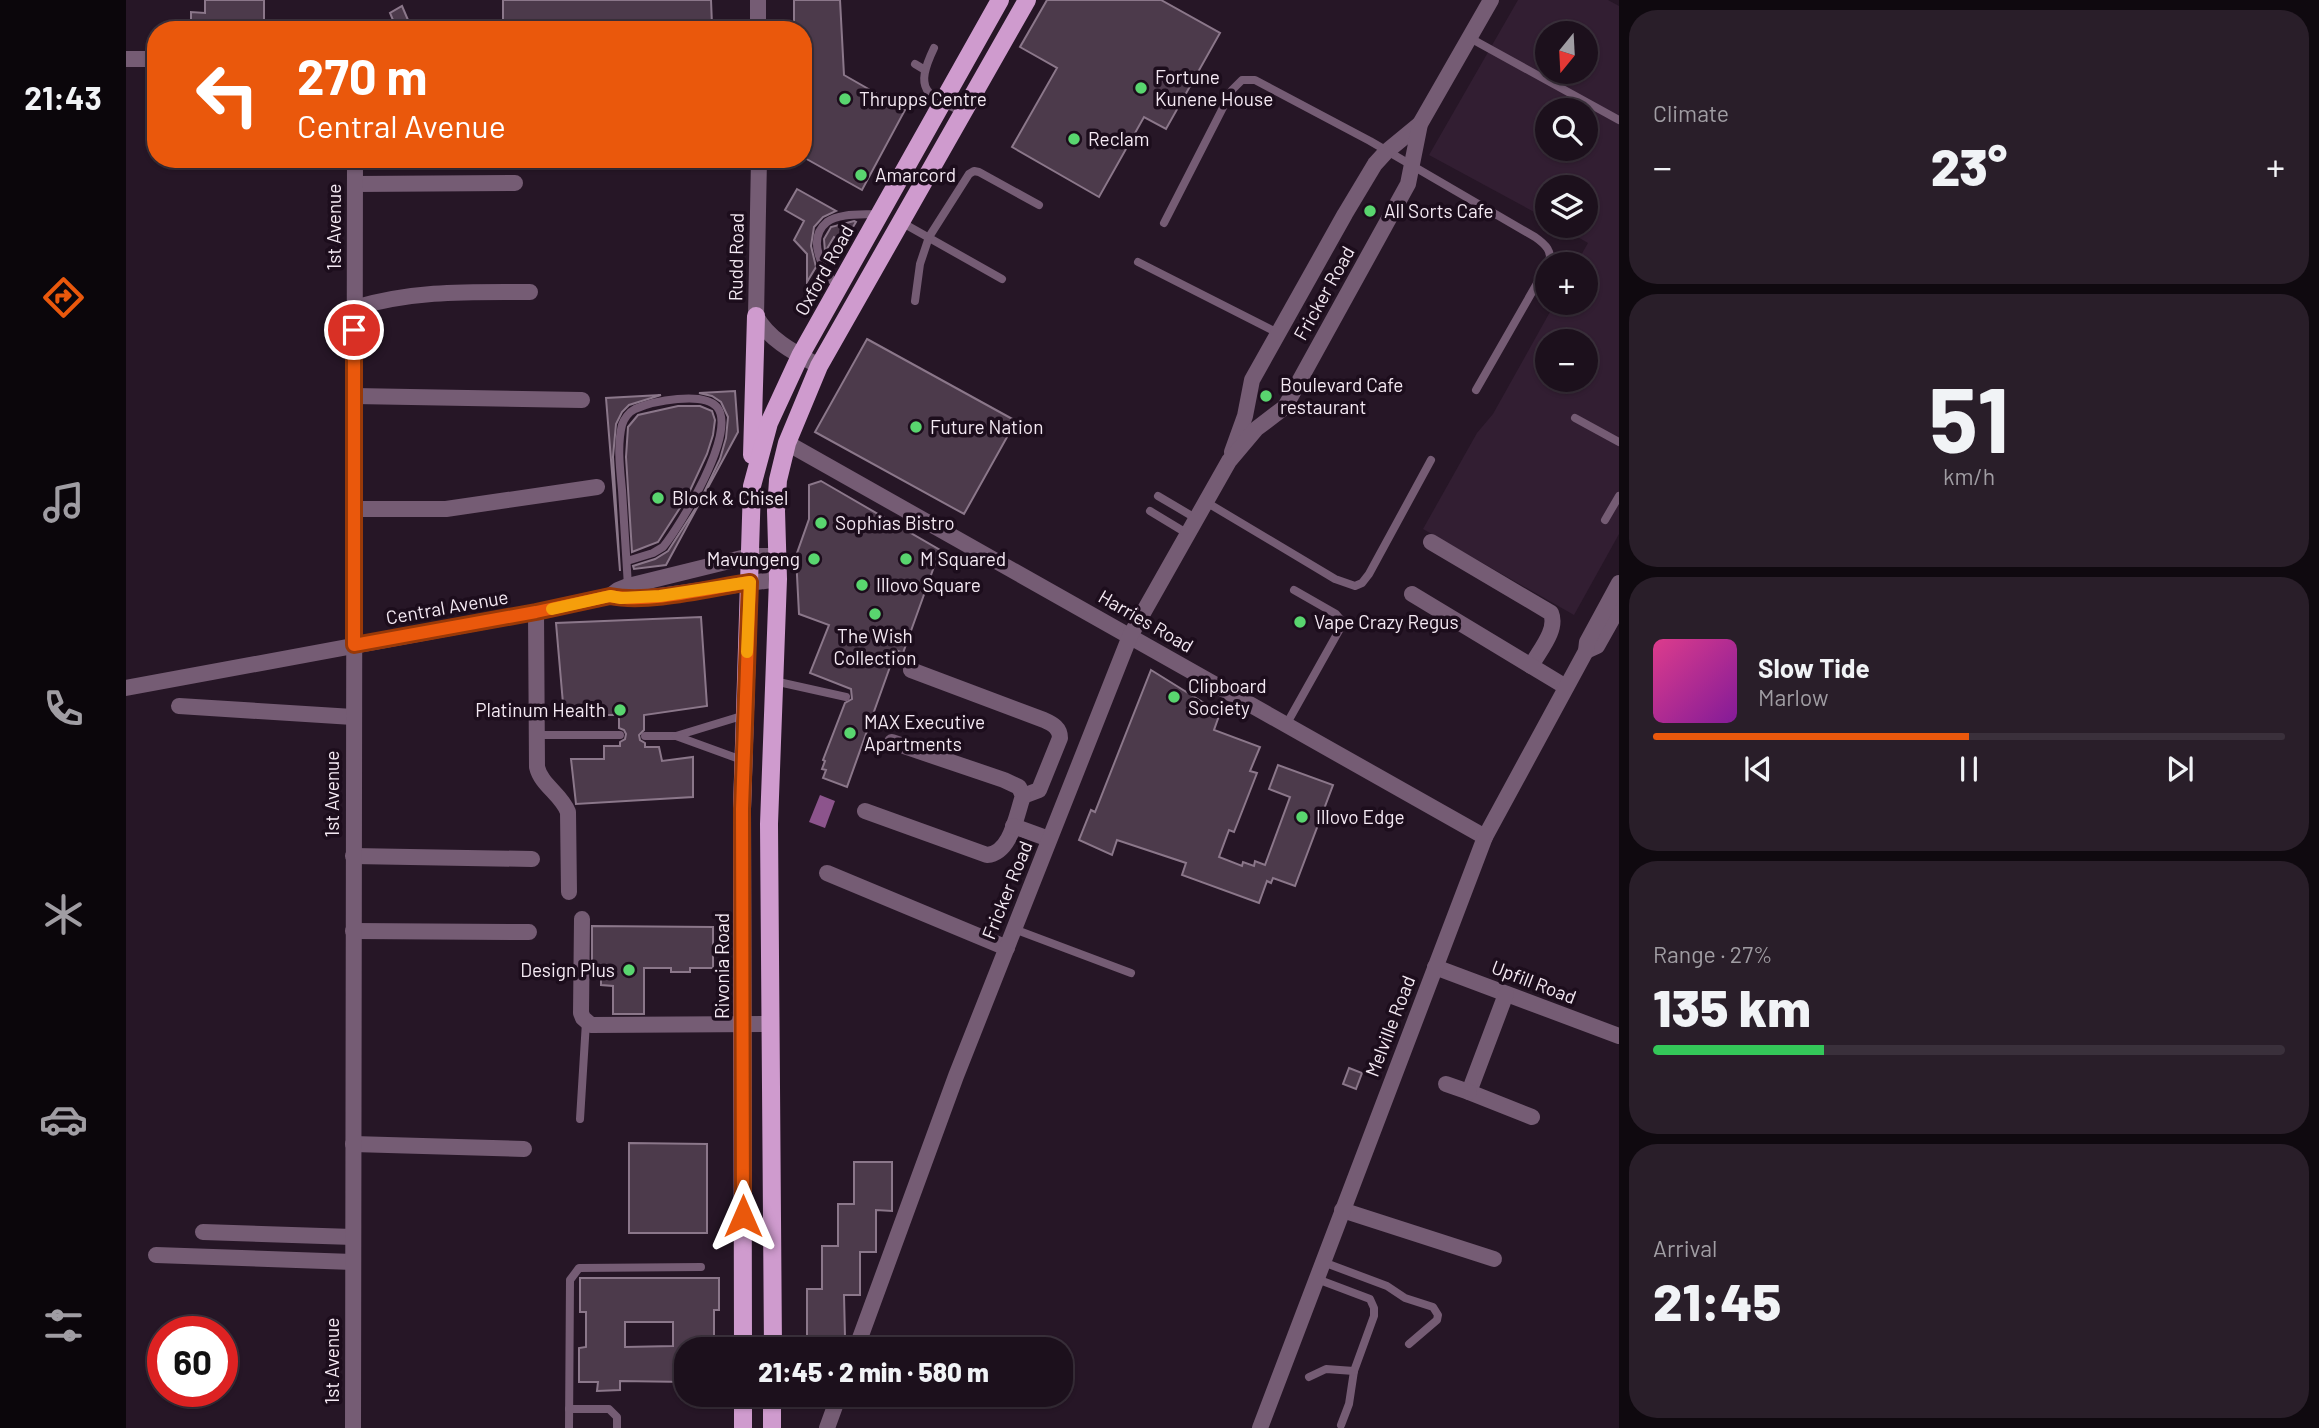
<!DOCTYPE html>
<meta charset="utf-8">
<style>
:root{--surface:#1c101c;--page:#291e29;--text:#f1f3f6;--muted:#a09da3;--line:#3a303b;--accent:#ea580c}
body{margin:0;font-family:Barlow,sans-serif;background:var(--page);color:var(--text);height:100vh;display:flex;flex-direction:column;font-size:26px;white-space:nowrap}
*{box-sizing:border-box;margin:0}
p{font-size:23px;color:var(--muted)}
.icon{flex:none;width:38px;height:38px;fill:none;stroke:currentColor;stroke-width:2;stroke-linecap:round;stroke-linejoin:round}
.map{position:relative;flex:1;overflow:hidden}
.details{display:flex;flex-direction:column;gap:10px;padding:10px;background:#0f090f;width:700px}
.details>*{flex:none}
.guide{position:absolute;left:21px;top:21px;width:665px;height:147px;border-radius:28px;box-shadow:0 2px 5px #0004,0 0 0 2px var(--line);background:#ea580c;color:#fff;overflow:hidden}
.needle{width:46px;rotate:198deg}
.controls{position:absolute;left:1409px;top:21px;display:grid;gap:14px}
.controls a{display:grid;place-items:center;width:63px;height:63px;border-radius:50%;background:var(--surface);box-shadow:0 2px 5px #0004,0 0 0 2px var(--line);font-size:35px}
.speed{position:absolute;left:21px;top:1316px;display:flex;gap:14px;font-size:35px;font-weight:700;text-align:center}
.speed>*{display:grid;place-content:center;width:91px;height:91px;border-radius:50%;background:var(--surface);box-shadow:0 2px 5px #0004,0 0 0 2px var(--line);line-height:1}
.speed .limit{border:10px solid #d22;background:#fff;color:#111}
.pin{position:absolute;display:grid;place-items:center;width:60px;height:60px;color:#fff;margin:-30px;border:4px solid #fff;border-radius:50%;box-shadow:0 2px 7px #0007}
.me{position:absolute;width:77px;margin:-38px;rotate:0deg;stroke-linejoin:round;filter:drop-shadow(0 0 5px #0008)}
.turn{display:flex;align-items:center;gap:24px;height:147px;padding:0 35px;font-size:32px}
.turn .icon{width:91px;height:91px;stroke-width:2.5}
.turn b{display:block;font-size:49px;line-height:60px}
.big{font-size:52px;font-weight:800;line-height:1.1}
.details .card{flex:1;display:flex;flex-direction:column;justify-content:center;gap:10px;min-width:0;padding:0 24px;border-radius:28px;background:var(--page)}
.details .dial{align-items:center;gap:0}
.dial b{font-size:91px;line-height:1}
.song{display:flex;align-items:center;gap:21px}
.cover{width:84px;height:84px;border-radius:10px;background:linear-gradient(135deg,hsl(330 70% 55%),hsl(290 70% 35%))}
.played{height:7px;border-radius:4px;background:linear-gradient(90deg,var(--accent) 50%,var(--line) 50%)}
.keys{display:flex;justify-content:space-around;direction:ltr}
.heat{display:flex;justify-content:space-between;align-items:center;font-size:38px;direction:ltr}
.charge{height:10px;border-radius:5px;background:linear-gradient(90deg,#34c759 27%,var(--line) 0)}
.trip{position:absolute;left:548px;top:1337px;width:399px;height:70px;border-radius:28px;background:var(--surface);box-shadow:0 2px 5px #0004,0 0 0 2px var(--line);font-weight:800;line-height:70px;text-align:center}
main{display:flex;flex:1;min-height:0}
.menu{display:flex;flex-direction:column;width:126px;justify-content:space-around;align-items:center;background:#0b060b;color:var(--muted)}
.menu .icon{width:49px;height:49px}
.menu .selected{color:var(--accent)}
.menu b{font-size:32px;color:var(--text)}
.map>svg:first-child{display:block}
.built{fill:#321e32;fill-rule:evenodd}
.water{fill:#8c548c}
.building{fill:#4c3a4b;stroke:#8b778a;stroke-width:2;fill-rule:evenodd}
.lines{fill:none;stroke-linecap:round;stroke-linejoin:round}
.service{stroke:#755c74;stroke-width:8}
.minor{stroke:#755c74;stroke-width:16}
.primary{stroke:#cf9bce;stroke-width:18}
.route-casing{stroke:#983908;stroke-width:18}
.route{stroke:#ea580c;stroke-width:12}
.slow{stroke:#f59e0b;stroke-width:12}
.poi-dot{fill:#59d56f;stroke:#1c0d1c;stroke-width:2.5}
.labels{text-anchor:middle;stroke-width:7;stroke-linejoin:round;paint-order:stroke}
.poi-label{font-size:19px;fill:#f4e9f3;stroke:#1c0d1c;text-anchor:start}
.street-label{font-size:19px;fill:#f4e9f3;stroke:#1c0d1c}
</style>
<main>
<nav class="menu">
<b>21:43</b>
<svg class="icon selected" aria-label="directions" viewBox="0 0 24 24"><path d="M12 3l9 9-9 9-9-9zM9 14v-3h6M13 9l2 2-2 2"/></svg>
<svg class="icon" aria-label="music" viewBox="0 0 24 24"><path d="M9 18V5l10-2v13"/><circle cx="6" cy="18" r="3"/><circle cx="16" cy="16" r="3"/></svg>
<svg class="icon" aria-label="phone" viewBox="0 0 24 24"><path d="M5 4h4l2 5-3 2q2 4 5 5l2-3 5 2v4C11 20 4 13 5 4z"/></svg>
<svg class="icon" aria-label="climate" viewBox="0 0 24 24"><path d="M12 3v18M4 7l16 10M4 17L20 7"/></svg>
<svg class="icon" aria-label="car" viewBox="0 0 24 24"><path d="M5 17H2v-5l4-1 3-4h7l3 4 3 1v5h-3M9 17h6M6 11h13"/><circle cx="7" cy="17" r="2"/><circle cx="17" cy="17" r="2"/></svg>
<svg class="icon" aria-label="filters" viewBox="0 0 24 24"><path d="M4 7h16M4 17h16"/><circle cx="9" cy="7" r="2"/><circle cx="15" cy="17" r="2"/></svg>
</nav>
<div class="map">
<svg width="1493" height="1428" viewBox="0 0 1493 1428">
<rect width="100%" height="100%" fill="#261626"/>
<!-- built -->
<path class="built" d="M 1392,0 L 1482,0 L 1493,6 L 1493,534 L 1448,615 L 1297,529 L 1351,433 L 1367,414 L 1429,303 L 1460,303 L 1460,264 L 1450,264 L 1462,243 L 1433,226 L 1460,226 L 1460,187 L 1421,187 L 1421,219 L 1303,155 ZM 1421,33 L 1460,33 L 1460,72 L 1421,72 ZM 1421,110 L 1460,110 L 1460,149 L 1421,149 ZM 1421,341 L 1460,341 L 1460,380 L 1421,380 Z"/>
<!-- water -->
<polygon class="water" points="694,795 709,801 699,828 683,822"/>
<!-- building -->
<g class="building">
<polygon points="79,0 138,0 138,30 65,30 65,12 79,13"/>
<polygon points="377,0 585,0 586,25 377,26"/>
<polygon points="668,0 714,0 718,75 779,110 736,190 677,157 677,30 668,30"/>
<polygon points="921,0 1035,0 1094,33 1040,129 1018,117 973,197 886,147 931,68 894,47"/>
<polygon points="276,6 282,20 269,25 264,13"/>
<polygon points="671,189 710,211 697,217 688,227 685,246 690,267 681,282 681,254 668,240 678,221 659,210"/>
<polygon points="728,221 730,222 718,242 708,237 699,252 698,239 705,227"/>
<polygon points="741,339 890,421 838,514 689,432"/>
<polygon points="609,391 612,432 540,565 508,569 507,566 529,559 542,551 573,503 594,459 600,438 602,417 595,402 586,396 573,393"/>
<polygon points="535,395 503,405 496,412 490,424 487,457 494,571 480,398"/>
<polygon points="552,406 574,406 586,411 589,420 587,435 581,454 561,497 532,542 506,552 500,457 502,427 512,415"/>
<polygon points="695,481 814,550 777,653 770,650 721,787 697,778 700,770 696,769 699,761 697,760 719,703 726,699 725,689 684,673 703,625 673,614 670,556 683,519 683,485"/>
<polygon points="575,617 581,706 518,715 518,730 513,735 514,740 519,743 519,747 533,747 536,761 567,757 567,797 450,804 445,759 478,759 478,746 494,746 494,742 499,739 500,734 498,730 493,728 493,715 438,715 430,623"/>
<polygon points="1025,670 1094,713 1088,730 1134,747 1124,771 1131,773 1108,832 1103,830 1093,857 1116,866 1117,862 1128,866 1129,861 1139,865 1164,797 1143,789 1152,765 1207,785 1169,886 1147,878 1145,883 1141,881 1133,903 1056,875 1060,863 991,840 986,855 953,840 965,810 969,812"/>
<polygon points="466,926 587,927 587,968 564,968 564,972 545,972 545,968 518,968 518,1014 487,1014 487,986 475,985 475,967 466,967"/>
<polygon points="1223,1068 1236,1073 1230,1089 1217,1084"/>
<polygon points="503,1143 581,1144 581,1233 503,1233"/>
<polygon points="728,1162 766,1162 766,1211 750,1210 750,1252 734,1252 734,1295 718,1295 719,1336 681,1336 681,1289 696,1289 696,1246 712,1246 712,1204 728,1204"/>
<path d="M 454,1278 L 593,1278 L 593,1310 L 588,1310 L 588,1349 L 560,1349 L 560,1382 L 494,1381 L 494,1390 L 471,1391 L 472,1382 L 453,1382 L 453,1348 L 460,1347 L 460,1312 L 454,1312 ZM 499,1322 L 547,1322 L 547,1346 L 499,1347 Z"/>
</g>
<g class="lines">
<!-- service -->
<g class="service">
<polyline points="1344,38 1493,120"/>
<path d="M 808,48 C 788,90 799,95 837,112"/>
<polyline points="789,64 799,70"/>
<polyline points="775,222 876,279"/>
<path d="M 1038,223 L 1106,90 L 1116,80 L 1129,80 L 1244,141 L 1409,237 C 1419,244 1428,252 1422,264"/>
<polyline points="1012,262 1152,333"/>
<path d="M 711,287 C 698,271 679,240 701,222 C 713,213 736,215 751,214"/>
<polyline points="789,301 794,264 803,237 843,174 848,171 853,172 913,205"/>
<polyline points="1350,390 1421,266"/>
<polyline points="1449,418 1493,442"/>
<polyline points="1032,496 1071,519"/>
<polyline points="1080,502 1209,579 1229,586 1236,583 1243,574 1305,460"/>
<polyline points="1024,511 1062,534"/>
<polyline points="1479,520 1493,496"/>
<path d="M 501,561 L 527,553 L 537,547 C 554,526 612,432 591,407 C 577,391 527,401 509,409 C 503,412 498,419 496,425 C 491,445 494,469 496,490 C 498,522 500,554 502,586"/>
<polyline points="648,681 720,697"/>
<polyline points="1160,725 1215,627 1215,620 1210,614 1168,590"/>
<polyline points="411,735 494,735"/>
<polyline points="519,736 550,736 619,715"/>
<polyline points="550,736 616,760"/>
<polyline points="888,929 1005,973"/>
<polyline points="454,1119 460,1022"/>
<polyline points="1197,1262 1261,1286 1279,1298 1307,1307 1312,1315 1311,1320 1283,1344"/>
<polyline points="1191,1279 1244,1299 1248,1308 1248,1316 1228,1371 1223,1404 1215,1425"/>
<polyline points="1183,1377 1200,1369 1228,1371"/>
<polyline points="443,1409 483,1409 491,1417 491,1428"/>
<polyline points="443,1428 444,1280 453,1268 575,1267"/>
</g>
<!-- minor -->
<g class="minor">
<polyline points="632,30 632,0"/>
<polyline points="0,59 30,59"/>
<path d="M 633,159 L 630,316 C 643,340 669,353 693,366"/>
<polyline points="229,184 389,183"/>
<path d="M 228,308 C 289,290 342,292 404,292"/>
<polyline points="228,396 456,400"/>
<polyline points="661,443 1359,837"/>
<polyline points="1106,452 1119,416 1126,380 1219,214 1249,164 1260,152 1294,124"/>
<polyline points="228,509 320,509 471,487"/>
<path d="M 1305,542 L 1425,613 C 1432,630 1413,651 1405,666"/>
<polyline points="1286,594 1440,687"/>
<polyline points="484,596 492,590 502,586 624,556 652,556"/>
<path d="M 410,612 L 411,767 C 415,785 435,794 442,812 L 443,892"/>
<polyline points="1460,651 1471,646 1493,607"/>
<path d="M 785,670 L 918,720 C 927,724 934,728 934,738 L 913,790 L 897,796"/>
<polyline points="0,688 410,612 484,596 506,598 534,596 652,579"/>
<polyline points="53,706 227,717"/>
<path d="M 739,811 L 861,855 C 885,853 890,816 897,796 L 893,787 L 878,780 L 766,742"/>
<polyline points="887,826 923,839"/>
<polyline points="227,856 406,859"/>
<polyline points="701,873 881,948"/>
<polyline points="456,919 455,1013 457,1018 465,1025 644,1024"/>
<polyline points="227,931 403,932"/>
<polyline points="1309,967 1493,1036"/>
<polyline points="1380,994 1343,1092 1406,1117"/>
<polyline points="1320,1084 1343,1092"/>
<polyline points="227,1144 398,1149"/>
<polyline points="1216,1210 1368,1259"/>
<polyline points="77,1232 227,1237"/>
<polyline points="30,1255 227,1262"/>
<polyline points="730,1349 830,1076 1004,636 1103,461 1130,429 1159,407 1282,184 1294,124 1365,0"/>
<polyline points="227,1428 229,159"/>
<polyline points="701,1428 713,1395"/>
<polyline points="1134,1428 1359,837 1460,651 1461,642 1493,583"/>
</g>
<!-- primary -->
<g class="primary">
<polyline points="626,455 630,316"/>
<polyline points="617,1349 616,809 626,486 643,423 674,356 874,0"/>
<polyline points="647,1349 643,824 652,579 650,511 652,480 661,443 693,366 901,0"/>
<polyline points="617,1428 617,1395"/>
<polyline points="646,1428 646,1395"/>
</g>
</g>
<g class="lines">
<defs>
<path id="route" d="M 228,330 L 228,645 L 410,612 L 484,596 C 523,604 584,588 624,582 L 616,809 L 617,1216"/>
</defs>
<!-- route casing -->
<use href="#route" class="route-casing"/>
<!-- route -->
<use href="#route" class="route"/>
<!-- slow -->
<polyline class="slow" points="426,609 484,596 495,598 534,596 624,582 621,652"/>
</g>
<!-- markers -->
<g class="poi-dot">
<circle cx="1015" cy="88" r="7"/>
<circle cx="719" cy="99" r="7"/>
<circle cx="948" cy="139" r="7"/>
<circle cx="735" cy="175" r="7"/>
<circle cx="1244" cy="211" r="7"/>
<circle cx="1140" cy="396" r="7"/>
<circle cx="790" cy="427" r="7"/>
<circle cx="532" cy="498" r="7"/>
<circle cx="695" cy="523" r="7"/>
<circle cx="688" cy="559" r="7"/>
<circle cx="780" cy="559" r="7"/>
<circle cx="736" cy="585" r="7"/>
<circle cx="749" cy="614" r="7"/>
<circle cx="1174" cy="622" r="7"/>
<circle cx="1048" cy="697" r="7"/>
<circle cx="494" cy="710" r="7"/>
<circle cx="724" cy="733" r="7"/>
<circle cx="1176" cy="817" r="7"/>
<circle cx="503" cy="970" r="7"/>
</g>
<g class="labels">
<!-- poi labels -->
<g class="poi-label">
<text x="1029" y="84">Fortune<tspan x="1029" dy="22">Kunene House</tspan></text>
<text x="733" y="106">Thrupps Centre</text>
<text x="962" y="146">Reclam</text>
<text x="749" y="182">Amarcord</text>
<text x="1258" y="218">All Sorts Cafe</text>
<text x="1154" y="392">Boulevard Cafe<tspan x="1154" dy="22">restaurant</tspan></text>
<text x="804" y="434">Future Nation</text>
<text x="546" y="505">Block &amp; Chisel</text>
<text x="709" y="530">Sophias Bistro</text>
<text x="674" y="566" text-anchor="end">Mavungeng</text>
<text x="794" y="566">M Squared</text>
<text x="750" y="592">Illovo Square</text>
<text x="1188" y="629">Vape Crazy Regus</text>
<text x="749" y="643" text-anchor="middle">The Wish<tspan x="749" dy="22">Collection</tspan></text>
<text x="1062" y="693">Clipboard<tspan x="1062" dy="22">Society</tspan></text>
<text x="480" y="717" text-anchor="end">Platinum Health</text>
<text x="738" y="729">MAX Executive<tspan x="738" dy="22">Apartments</tspan></text>
<text x="1190" y="824">Illovo Edge</text>
<text x="489" y="977" text-anchor="end">Design Plus</text>
</g>
<!-- street labels -->
<g class="street-label">
<text transform="translate(208 227) rotate(-90)" y="7">1st Avenue</text>
<text transform="translate(610 257) rotate(-89)" y="7">Rudd Road</text>
<text transform="translate(698 270) rotate(-61)" y="7">Oxford Road</text>
<text transform="translate(1198 293) rotate(-61)" y="7">Fricker Road</text>
<text transform="translate(321 607) rotate(-10)" y="7">Central Avenue</text>
<text transform="translate(1020 621) rotate(30)" y="7">Harries Road</text>
<text transform="translate(206 794) rotate(-90)" y="7">1st Avenue</text>
<text transform="translate(881 890) rotate(-68)" y="7">Fricker Road</text>
<text transform="translate(596 966) rotate(-90)" y="7">Rivonia Road</text>
<text transform="translate(1408 982) rotate(21)" y="7">Upfill Road</text>
<text transform="translate(1264 1026) rotate(-69)" y="7">Melville Road</text>
<text transform="translate(206 1361) rotate(-90)" y="7">1st Avenue</text>
</g>
</g>
</svg>
<div class="controls">
<a><svg class="needle" viewBox="-14 -14 28 28"><path d="M0-13l5 13h-10z" fill="#e53935"/><path d="M0 13l5-13h-10z" fill="#a09da3"/></svg></a>
<a><svg class="icon" aria-label="search" viewBox="0 0 24 24"><circle cx="10" cy="10" r="6"/><path d="M15 15l6 6"/></svg></a>
<a><svg class="icon" aria-label="layers" viewBox="0 0 24 24"><path d="M12 4l9 5-9 5-9-5zM3 14l9 5 9-5"/></svg></a>
<a>+</a>
<a>−</a>
</div>
<div class="speed"><div class="limit">60</div></div>
<div class="pin" style="left:228px;top:330px;background:#d93025"><svg class="icon" aria-label="arrive" viewBox="0 0 24 24"><path d="M6 21V4h12l-3 4 3 4H6"/></svg></div>
<svg class="me" style="left:617px;top:1216px" viewBox="-20 -20 40 40"><path d="M0-17L14 15 0 8-14 15z" fill="#ea580c" stroke="#fff" stroke-width="4"/></svg>
<div class="trip">21:45 · 2 min · 580 m</div>
<div class="guide">
<div class="turn"><svg class="icon" aria-label="left" viewBox="0 0 24 24"><path d="M17 20v-9H6M10 6l-5 5 5 5"/></svg><div><b>270 m</b>Central Avenue</div></div>
</div>
</div>
<section class="details">
<div class="card"><p>Climate</p>
<div class="heat"><a>−</a><b class="big">23°</b><a>+</a></div>
</div>
<div class="card dial"><b>51</b><p>km/h</p></div>
<div class="card">
<div class="song"><i class="cover"></i><div><b>Slow Tide</b><p>Marlow</p></div></div>
<div class="played"></div>
<div class="keys"><svg class="icon" aria-label="previous" viewBox="0 0 24 24"><path d="M18 5L8 12l10 7zM5 5v14"/></svg><svg class="icon" aria-label="pause" viewBox="0 0 24 24"><path d="M8 5v14M16 5v14"/></svg><svg class="icon" aria-label="next" viewBox="0 0 24 24"><path d="M6 5l10 7-10 7zM19 5v14"/></svg></div>
</div>
<div class="card"><p>Range · 27%</p><b class="big">135 km</b><div class="charge"></div></div>
<div class="card"><p>Arrival</p><b class="big">21:45</b></div>
</section>
</main>
